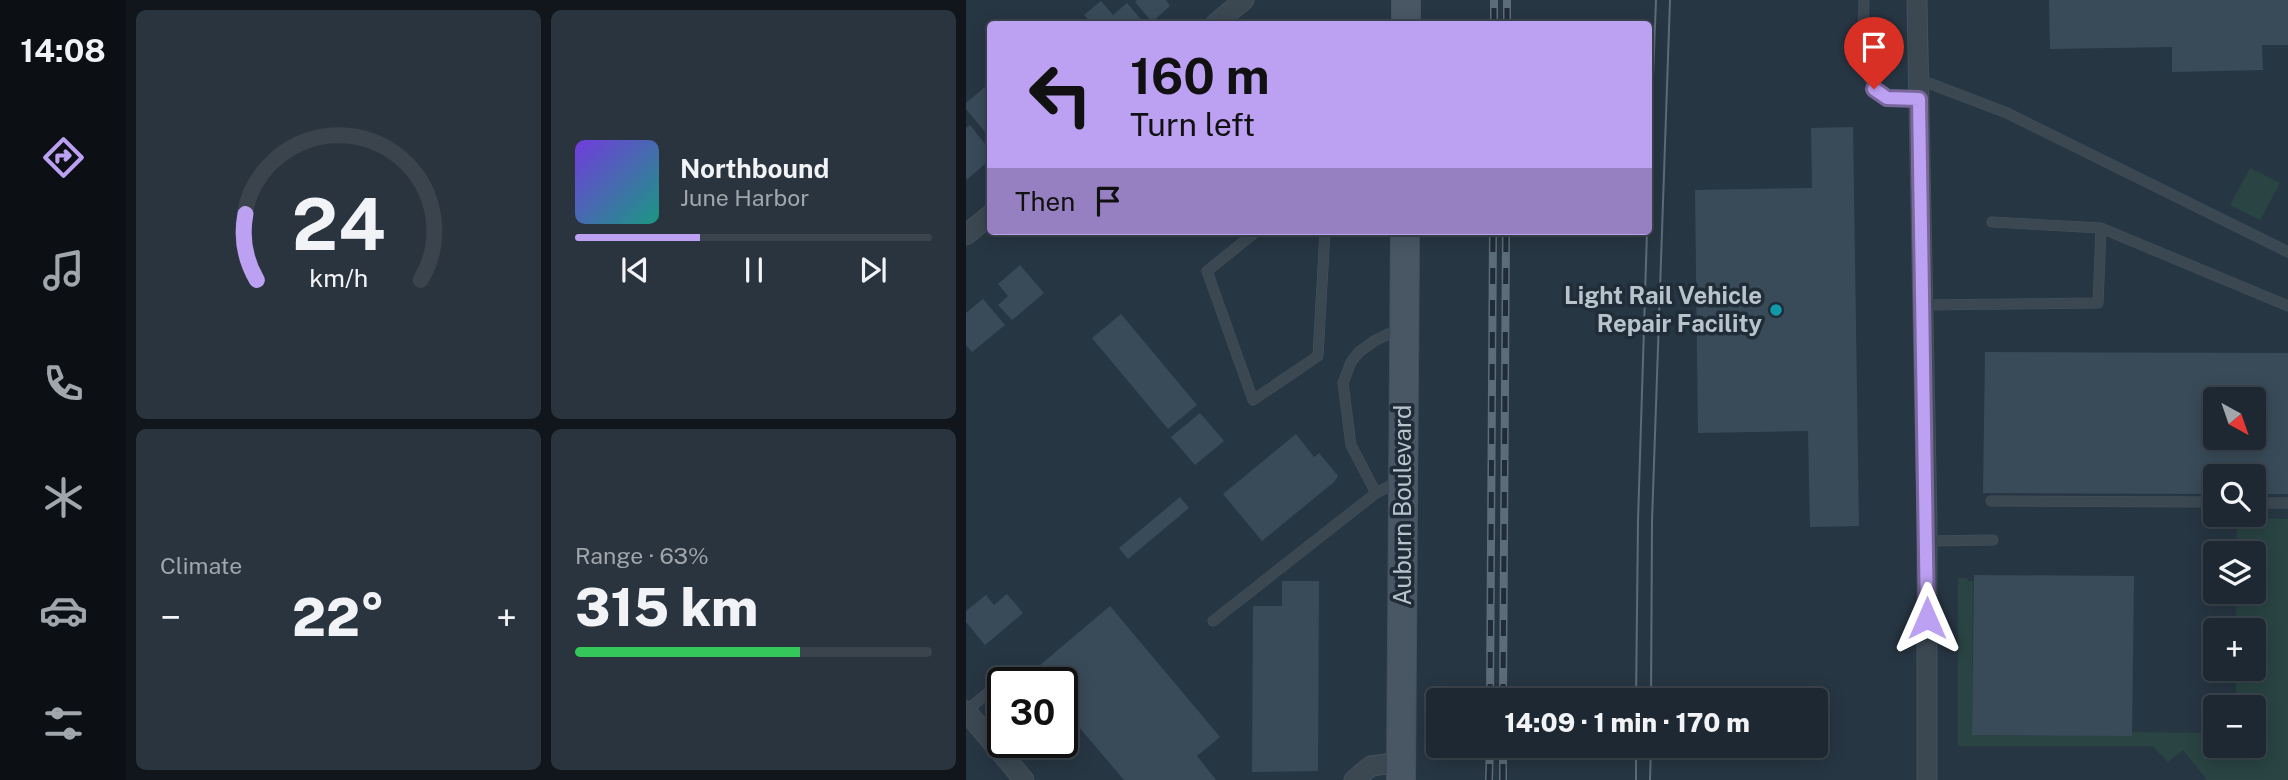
<!DOCTYPE html>
<meta charset="utf-8">
<style>
:root{--surface:#1d2832;--page:#2a343e;--text:#f1f3f6;--muted:#a0a6ac;--line:#3b444d;--accent:#bca0f2}
body{margin:0;font-family:"Public Sans",sans-serif;background:var(--page);color:var(--text);height:100vh;display:flex;flex-direction:column;font-size:26px;white-space:nowrap}
*{box-sizing:border-box;margin:0}
p{font-size:23px;color:var(--muted)}
.icon{flex:none;width:38px;height:38px;fill:none;stroke:currentColor;stroke-width:2;stroke-linecap:round;stroke-linejoin:round}
.map{position:relative;flex:1;overflow:hidden}
.side{display:flex;flex-direction:column;gap:10px;padding:10px;background:#10161c;width:840px}
.side>*{flex:none}
.guide{position:absolute;left:21px;top:21px;width:665px;height:214px;border-radius:7px;box-shadow:0 4px 18px #0003,0 0 0 2px var(--line);background:#bca0f2;color:#111;overflow:hidden}
.needle{width:46px;rotate:140deg}
.tools{position:absolute;left:1237px;top:387px;display:grid;gap:14px}
.tools a{display:grid;place-items:center;width:63px;height:63px;border-radius:7px;background:var(--surface);box-shadow:0 4px 18px #0003,0 0 0 2px var(--line);font-size:35px}
.speed{position:absolute;left:21px;top:667px;display:flex;gap:14px;font-size:35px;font-weight:700;text-align:center}
.speed>*{display:grid;place-content:center;width:91px;height:91px;border-radius:50%;background:var(--surface);box-shadow:0 4px 18px #0003,0 0 0 2px var(--line);line-height:1}
.speed .limit{border:4px solid #111;border-radius:10px;background:#fff;color:#111}
.pin{position:absolute;display:grid;place-items:center;width:60px;height:60px;color:#fff;margin:-72px -30px;border-radius:50% 50% 50% 0;rotate:-45deg;box-shadow:0 0 7px #0007}
.pin .icon{rotate:45deg}
.me{position:absolute;width:77px;margin:-38px;rotate:0deg;stroke-linejoin:round;filter:drop-shadow(0 0 5px #0008)}
.turn{display:flex;align-items:center;gap:24px;height:147px;padding:0 28px;font-size:32px}
.turn .icon{width:91px;height:91px;stroke-width:2.5}
.turn b{display:block;font-size:49px;line-height:60px}
.then{display:flex;align-items:center;height:66px;padding:0 28px;background:#0003;gap:14px;font-size:26px}
.big{font-size:52px;font-weight:800;line-height:1.1}
.side .card{flex:1;display:flex;flex-direction:column;justify-content:center;gap:10px;min-width:0;padding:0 24px;border-radius:10px;background:var(--page)}
.side .dial{align-items:center;gap:0}
.dial svg{height:182px;overflow:visible;fill:none;stroke:var(--line);stroke-width:7;stroke-linecap:round;text-anchor:middle}
.dial text{fill:var(--text);stroke:none}
.song{display:flex;align-items:center;gap:21px}
.cover{width:84px;height:84px;border-radius:10px;background:linear-gradient(135deg,hsl(260 70% 55%),hsl(170 70% 35%))}
.played{height:7px;border-radius:4px;background:linear-gradient(90deg,var(--accent) 35%,var(--line) 35%)}
.keys{display:flex;justify-content:space-around;direction:ltr}
.heat{display:flex;justify-content:space-between;align-items:center;font-size:38px;direction:ltr}
.charge{height:10px;border-radius:5px;background:linear-gradient(90deg,#34c759 63%,var(--line) 0)}
.side .tiles{flex:1;display:grid;gap:10px;grid-template-columns:repeat(2,1fr)}
.trip{position:absolute;left:460px;top:688px;width:402px;height:70px;border-radius:7px;background:var(--surface);box-shadow:0 4px 18px #0003,0 0 0 2px var(--line);font-weight:800;line-height:70px;text-align:center}
main{display:flex;flex:1;min-height:0}
.menu{display:flex;flex-direction:column;width:126px;justify-content:space-around;align-items:center;background:#0c1014;color:var(--muted)}
.menu .icon{width:49px;height:49px}
.menu .on{color:var(--accent)}
.menu b{font-size:32px;color:var(--text)}
.map>svg:first-child{display:block}
.green{fill:#294443}
.building{fill:#394b59;fill-rule:evenodd}
.lines{fill:none;stroke-linecap:round;stroke-linejoin:round}
.lane-casing{stroke:#45515c;stroke-width:11}
.street-casing{stroke:#45515c;stroke-width:21}
.secondary-casing{stroke:#45515c;stroke-width:30}
.lane{stroke:#3b4852;stroke-width:10}
.street{stroke:#3b4852;stroke-width:19}
.secondary{stroke:#495765;stroke-width:28}
.tram{stroke:#5d6c79;stroke-width:2}
.rail-casing{stroke:#5d6c79;stroke-width:8}
.rail{stroke:#202d38;stroke-width:5;stroke-dasharray:16;stroke-linecap:butt}
.route-casing{stroke:#7a689d;stroke-width:18}
.route{stroke:#bca0f2;stroke-width:12}
.culture-dot{fill:#0f9aa8;stroke:#202d38;stroke-width:2.5}
.labels{text-anchor:middle;stroke-width:7;stroke-linejoin:round;paint-order:stroke}
.poi-label{font-size:24px;font-weight:bold;fill:#b8c3cc;stroke:#202d38;text-anchor:end}
.street-label{font-size:24px;fill:#b8c3cc;stroke:#202d38}
</style>
<main>
<nav class="menu">
<b>14:08</b>
<svg class="icon on" aria-label="directions" viewBox="0 0 24 24"><path d="M12 3l9 9-9 9-9-9zM9 14v-3h6M13 9l2 2-2 2"/></svg>
<svg class="icon" aria-label="music" viewBox="0 0 24 24"><path d="M9 18V5l10-2v13"/><circle cx="6" cy="18" r="3"/><circle cx="16" cy="16" r="3"/></svg>
<svg class="icon" aria-label="phone" viewBox="0 0 24 24"><path d="M5 4h4l2 5-3 2q2 4 5 5l2-3 5 2v4C11 20 4 13 5 4z"/></svg>
<svg class="icon" aria-label="climate" viewBox="0 0 24 24"><path d="M12 3v18M4 7l16 10M4 17L20 7"/></svg>
<svg class="icon" aria-label="car" viewBox="0 0 24 24"><path d="M5 17H2v-5l4-1 3-4h7l3 4 3 1v5h-3M9 17h6M6 11h13"/><circle cx="7" cy="17" r="2"/><circle cx="17" cy="17" r="2"/></svg>
<svg class="icon" aria-label="filters" viewBox="0 0 24 24"><path d="M4 7h16M4 17h16"/><circle cx="9" cy="7" r="2"/><circle cx="15" cy="17" r="2"/></svg>
</nav>
<section class="side">
<div class="tiles">
<div class="card dial"><svg viewBox="0 0 100 80">
<path d="M14 69A42 42 0 1 1 86 69"/>
<path d="M14 69A42 42 0 0 1 9 40" stroke="#bca0f2"/>
<text x="50" y="56" font-size="32" font-weight="700">24</text>
<text x="50" y="72" font-size="11">km/h</text>
</svg></div>
<div class="card">
<div class="song"><i class="cover"></i><div><b>Northbound</b><p>June Harbor</p></div></div>
<div class="played"></div>
<div class="keys"><svg class="icon" aria-label="previous" viewBox="0 0 24 24"><path d="M18 5L8 12l10 7zM5 5v14"/></svg><svg class="icon" aria-label="pause" viewBox="0 0 24 24"><path d="M8 5v14M16 5v14"/></svg><svg class="icon" aria-label="next" viewBox="0 0 24 24"><path d="M6 5l10 7-10 7zM19 5v14"/></svg></div>
</div>
<div class="card"><p>Climate</p>
<div class="heat"><a>−</a><b class="big">22°</b><a>+</a></div>
</div>
<div class="card"><p>Range · 63%</p><b class="big">315 km</b><div class="charge"></div></div>
</div>
</section>
<div class="map">
<svg width="1322" height="780" viewBox="0 0 1322 780">
<rect width="100%" height="100%" fill="#273643"/>
<!-- green -->
<g class="green">
<polygon points="1284,168 1314,183 1294,220 1264,205"/>
<polygon points="1287,518 1322,519 1322,780 1241,780 1217,750 1202,762 1186,746 992,746 992,578 1001,578 1002,581 1007,581 1006,735 1166,736 1166,732 1249,733 1250,746 1288,746 1288,707 1270,707 1270,669 1288,668 1288,630 1270,630 1270,592 1288,592 1288,553 1270,553 1271,521"/>
</g>
<!-- building -->
<g class="building">
<polygon points="171,0 200,0 204,6 186,22 169,2"/>
<polygon points="1083,0 1322,0 1322,45 1296,45 1297,70 1206,72 1206,47 1084,49"/>
<polygon points="135,1 147,15 161,3 179,24 126,24 118,15"/>
<polygon points="19,87 24,94 24,138 0,109 0,103"/>
<polygon points="4,125 24,150 24,160 0,180 0,128"/>
<polygon points="887,127 893,526 844,527 842,431 732,433 729,190 846,188 845,128"/>
<polygon points="54,265 78,293 46,320 32,305 42,296 32,284"/>
<polygon points="17,299 39,325 6,352 0,345 0,313"/>
<polygon points="155,314 231,405 202,429 126,338"/>
<path d="M 1019,352 L 1322,353 L 1322,494 L 1288,494 L 1288,476 L 1250,476 L 1250,494 L 1017,493 ZM 1250,399 L 1288,399 L 1288,438 L 1250,438 Z"/>
<polygon points="234,413 258,441 229,465 205,437"/>
<polygon points="330,434 348,457 353,453 372,476 368,482 296,541 257,494"/>
<polygon points="214,497 223,508 162,559 153,548"/>
<polygon points="1008,575 1168,576 1166,736 1006,735"/>
<polygon points="316,581 353,581 352,771 286,772 287,606 316,606"/>
<polygon points="41,594 57,613 19,645 0,622 0,611 20,595 28,605"/>
<polygon points="144,606 254,737 231,756 250,780 158,780 96,707 96,682 76,682 67,671"/>
</g>
<g class="lines">
<defs>
<g id="lane">
<path d="M 898,0 C 898,26 891,85 920,97 C 928,101 943,99 953,99"/>
<polyline points="952,79 1041,113 1322,252"/>
<polyline points="1135,228 1322,306"/>
<polyline points="291,231 241,271 287,400 352,356 359,231"/>
<polyline points="956,305 1132,303 1135,228 1026,222"/>
<polyline points="410,493 385,445 377,383 385,362 393,352 408,341 435,328"/>
<polyline points="1025,501 1250,502"/>
<polyline points="1288,503 1322,503"/>
<polyline points="961,541 1027,540"/>
<polyline points="247,621 410,493 434,481"/>
<polyline points="0,711 23,692"/>
</g>
<g id="street">
<polyline points="951,0 961,526 961,780"/>
<polyline points="249,24 278,0"/>
<polyline points="0,235 24,215"/>
<polyline points="0,711 58,780"/>
<polyline points="388,780 405,766 435,762"/>
</g>
<g id="secondary">
<polyline points="440,24 440,0"/>
<polyline points="435,780 439,231"/>
</g>
</defs>
<!-- lane casing -->
<use href="#lane" class="lane-casing"/>
<!-- street casing -->
<use href="#street" class="street-casing"/>
<!-- secondary casing -->
<use href="#secondary" class="secondary-casing"/>
<!-- lane -->
<use href="#lane" class="lane"/>
<!-- street -->
<use href="#street" class="street"/>
<!-- secondary -->
<use href="#secondary" class="secondary"/>
<!-- tram -->
<g class="tram">
<polyline points="682,207 690,0"/>
<polyline points="670,700 672,521 681,231"/>
<polyline points="685,700 686,521 704,0"/>
<polyline points="670,746 670,780"/>
<polyline points="684,780 685,746"/>
</g>
<defs>
<g id="rail">
<polyline points="528,24 528,0"/>
<polyline points="541,24 541,0"/>
<polyline points="524,700 527,231"/>
<polyline points="537,700 540,231"/>
<polyline points="523,780 524,746"/>
<polyline points="537,780 537,746"/>
</g>
</defs>
<!-- rail casing -->
<use href="#rail" class="rail-casing"/>
<!-- rail -->
<use href="#rail" class="rail"/>
</g>
<g class="lines">
<defs>
<polyline id="route" points="908,89 921,98 953,99 961,618"/>
</defs>
<!-- route casing -->
<use href="#route" class="route-casing"/>
<!-- route -->
<use href="#route" class="route"/>
</g>
<!-- markers -->
<circle class="culture-dot" cx="810" cy="310" r="7"/>
<g class="labels">
<!-- poi labels -->
<g class="poi-label">
<text x="796" y="304">Light Rail Vehicle<tspan x="796" dy="28">Repair Facility</tspan></text>
</g>
<!-- street labels -->
<g class="street-label">
<text transform="translate(437 505) rotate(-90)" y="8">Auburn Boulevard</text>
</g>
</g>
</svg>
<div class="tools">
<a><svg class="needle" viewBox="-14 -14 28 28"><path d="M0-13l5 13h-10z" fill="#e53935"/><path d="M0 13l5-13h-10z" fill="#a0a6ac"/></svg></a>
<a><svg class="icon" aria-label="search" viewBox="0 0 24 24"><circle cx="10" cy="10" r="6"/><path d="M15 15l6 6"/></svg></a>
<a><svg class="icon" aria-label="layers" viewBox="0 0 24 24"><path d="M12 4l9 5-9 5-9-5zM3 14l9 5 9-5"/></svg></a>
<a>+</a>
<a>−</a>
</div>
<div class="speed"><div class="limit">30</div></div>
<div class="pin" style="left:908px;top:89px;background:#d93025"><svg class="icon" aria-label="arrive" viewBox="0 0 24 24"><path d="M6 21V4h12l-3 4 3 4H6"/></svg></div>
<svg class="me" style="left:961px;top:618px" viewBox="-20 -20 40 40"><path d="M0-17L14 15 0 8-14 15z" fill="#bca0f2" stroke="#fff" stroke-width="4"/></svg>
<div class="trip">14:09 · 1 min · 170 m</div>
<div class="guide">
<div class="turn"><svg class="icon" aria-label="left" viewBox="0 0 24 24"><path d="M17 20v-9H6M10 6l-5 5 5 5"/></svg><div><b>160 m</b>Turn left</div></div>
<div class="then">Then<svg class="icon" aria-label="arrive" viewBox="0 0 24 24"><path d="M6 21V4h12l-3 4 3 4H6"/></svg></div>
</div>
</div>
</main>
